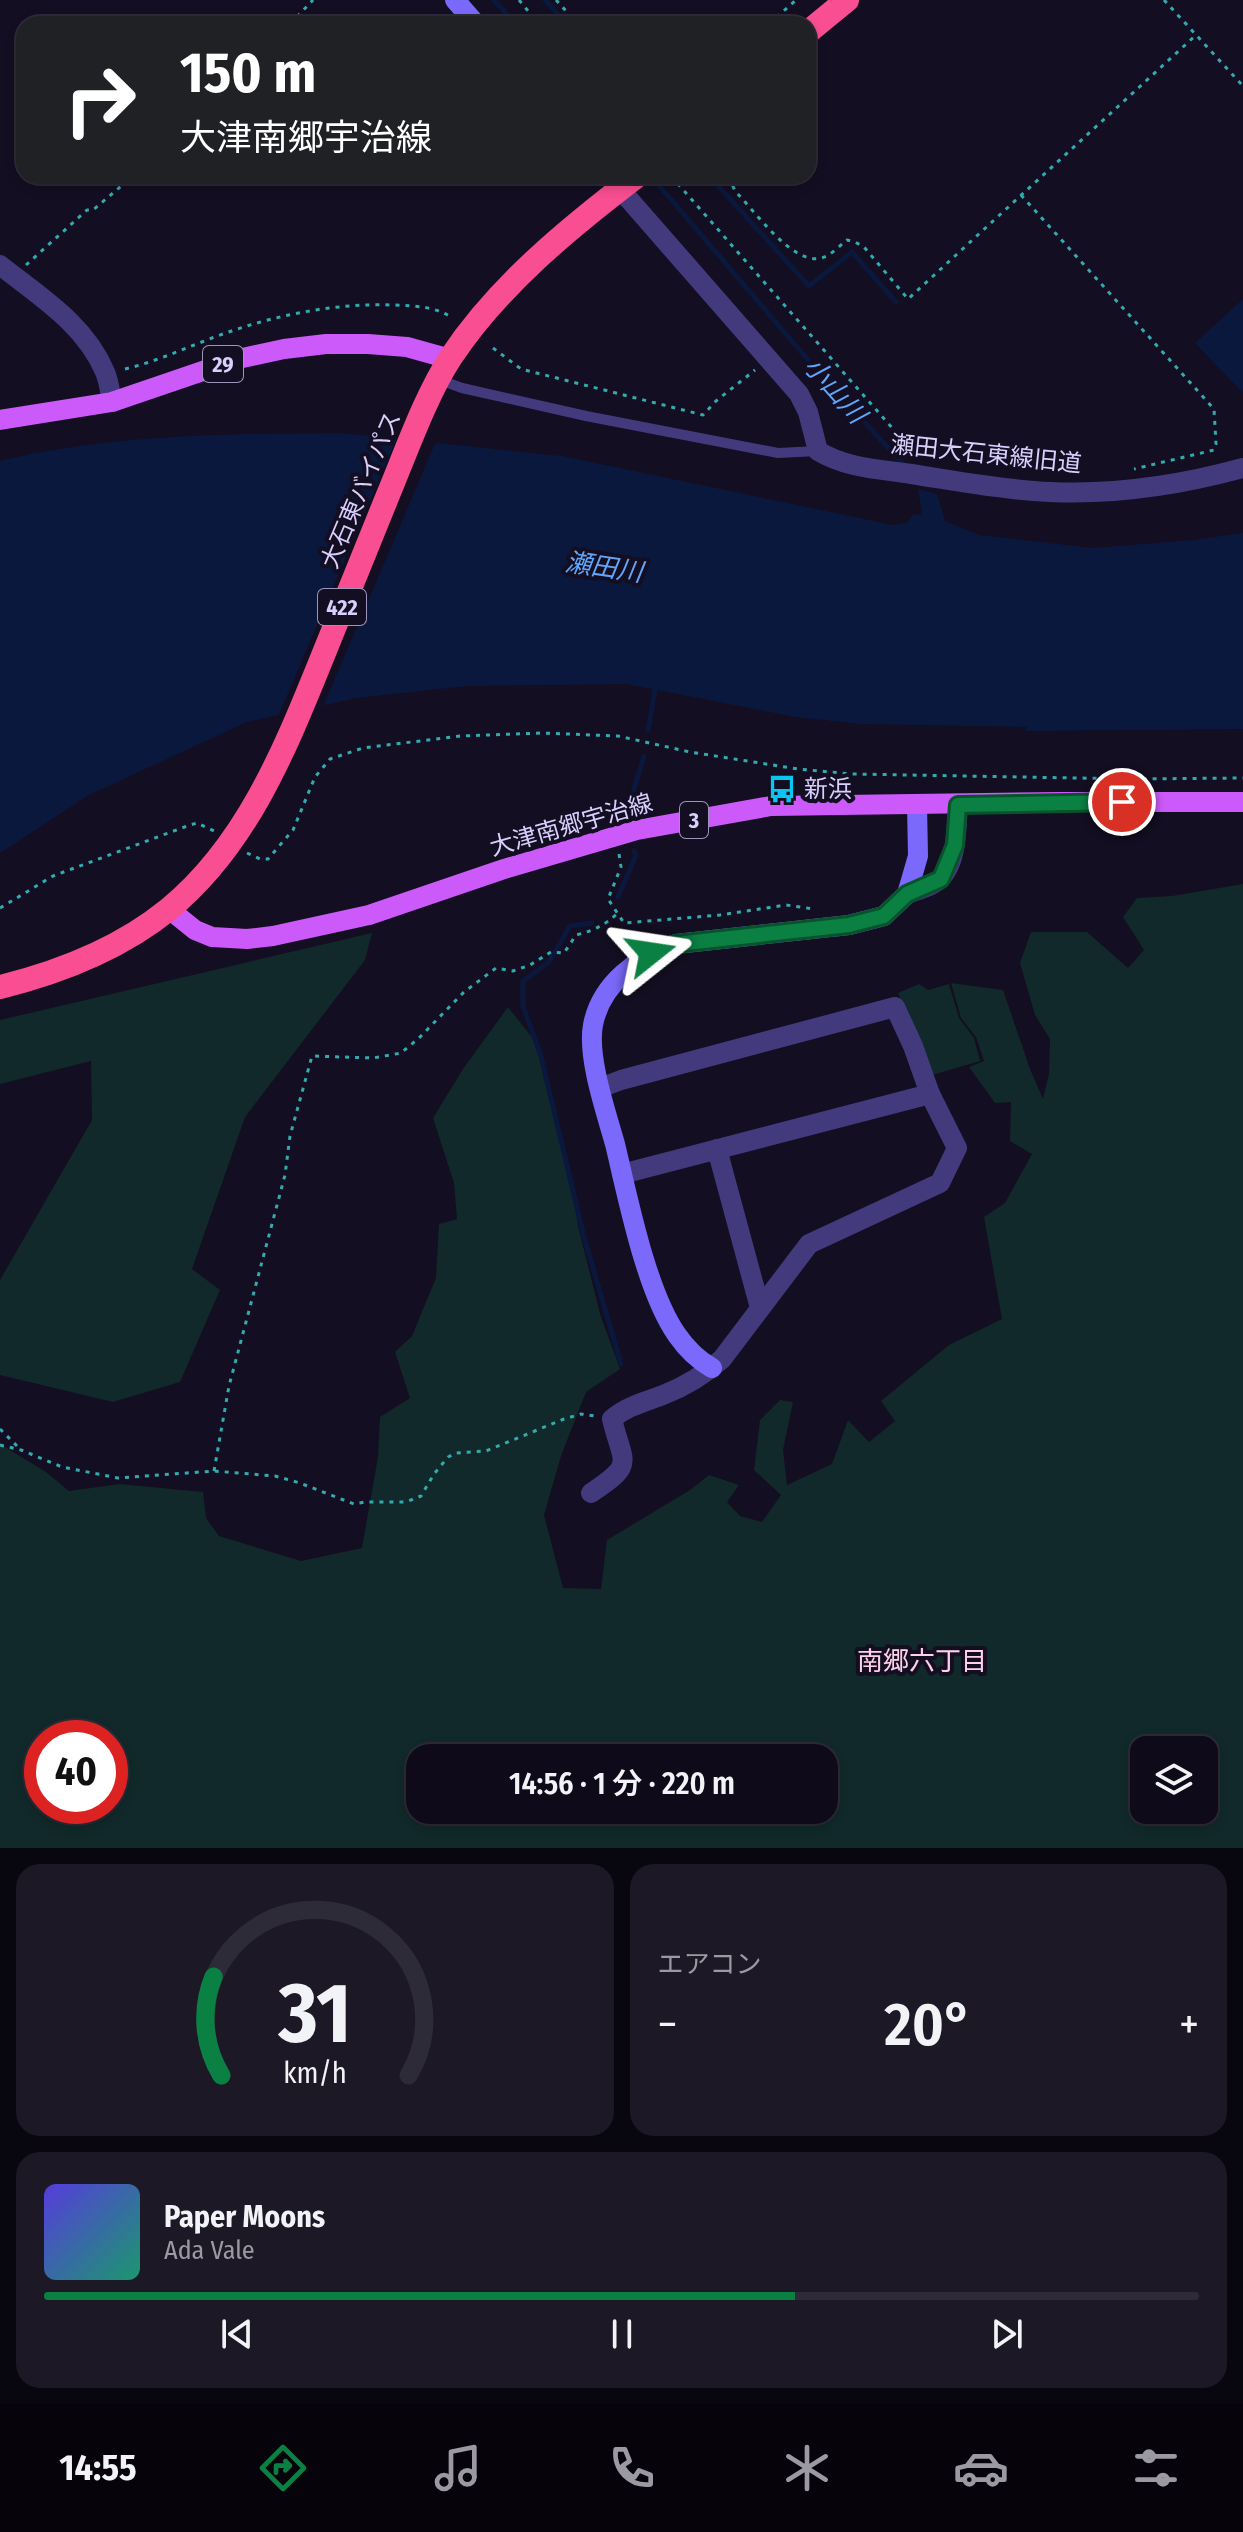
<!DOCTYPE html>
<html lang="ja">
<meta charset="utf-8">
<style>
:root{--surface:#0e0a19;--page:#1c1826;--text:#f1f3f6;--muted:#9b9aa2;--line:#2e2b38;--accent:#0b8043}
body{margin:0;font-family:"Fira Sans Condensed","Noto Sans JP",sans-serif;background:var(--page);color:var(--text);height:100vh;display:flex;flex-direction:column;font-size:30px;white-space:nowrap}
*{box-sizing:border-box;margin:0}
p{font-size:26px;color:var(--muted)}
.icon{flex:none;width:44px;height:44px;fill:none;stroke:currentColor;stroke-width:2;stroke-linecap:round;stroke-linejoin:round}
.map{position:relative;height:1848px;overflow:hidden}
.drawer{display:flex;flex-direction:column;gap:16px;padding:16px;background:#08060e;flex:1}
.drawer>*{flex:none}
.guide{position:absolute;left:16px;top:16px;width:800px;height:168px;border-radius:24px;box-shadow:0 4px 12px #0003,0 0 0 2px var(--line);background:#202124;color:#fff;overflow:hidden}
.tools{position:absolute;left:1130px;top:1736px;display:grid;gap:16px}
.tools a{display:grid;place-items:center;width:88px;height:88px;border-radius:16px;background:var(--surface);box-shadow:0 4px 12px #0003,0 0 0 2px var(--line);font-size:40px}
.speed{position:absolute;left:24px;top:1720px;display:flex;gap:16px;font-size:40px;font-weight:700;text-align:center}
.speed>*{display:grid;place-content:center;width:104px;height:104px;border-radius:50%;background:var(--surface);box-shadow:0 4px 12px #0003,0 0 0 2px var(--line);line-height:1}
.speed .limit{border:12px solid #d22;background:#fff;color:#111}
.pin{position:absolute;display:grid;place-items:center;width:68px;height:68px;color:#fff;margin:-34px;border:4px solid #fff;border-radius:50%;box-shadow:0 2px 8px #0007}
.me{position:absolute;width:88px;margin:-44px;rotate:75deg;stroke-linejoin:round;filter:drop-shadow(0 0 6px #0008)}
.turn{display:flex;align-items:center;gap:28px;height:168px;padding:0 32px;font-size:36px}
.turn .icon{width:104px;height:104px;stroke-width:2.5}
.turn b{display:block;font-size:56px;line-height:68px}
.big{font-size:60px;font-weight:600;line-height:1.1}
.drawer .tile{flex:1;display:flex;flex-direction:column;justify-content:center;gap:12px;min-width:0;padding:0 28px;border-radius:24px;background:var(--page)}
.drawer .dial{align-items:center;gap:0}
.dial svg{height:208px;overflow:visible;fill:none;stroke:var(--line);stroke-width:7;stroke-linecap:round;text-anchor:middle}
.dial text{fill:var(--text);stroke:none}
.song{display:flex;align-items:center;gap:24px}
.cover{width:96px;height:96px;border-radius:12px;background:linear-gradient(135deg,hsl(250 70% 55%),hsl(160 70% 35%))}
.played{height:8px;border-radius:4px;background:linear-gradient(90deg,var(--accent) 65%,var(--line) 65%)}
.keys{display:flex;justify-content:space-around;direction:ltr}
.heat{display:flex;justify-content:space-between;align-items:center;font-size:44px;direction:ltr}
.drawer .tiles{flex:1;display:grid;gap:16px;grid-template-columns:1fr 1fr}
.tile:last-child{grid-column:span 2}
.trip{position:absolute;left:406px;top:1744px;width:432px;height:80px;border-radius:24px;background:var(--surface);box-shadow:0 4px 12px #0003,0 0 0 2px var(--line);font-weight:600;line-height:80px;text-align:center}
.menu{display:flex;height:128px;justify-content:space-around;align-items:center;background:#06040a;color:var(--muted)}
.menu .icon{width:56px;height:56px}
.menu .on{color:var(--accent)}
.menu b{font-size:36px;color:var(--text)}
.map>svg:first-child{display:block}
.green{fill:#11292a;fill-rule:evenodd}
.water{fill:#0b183d}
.pier{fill:#130e21}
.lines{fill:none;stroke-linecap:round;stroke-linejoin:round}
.stream{stroke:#0b183d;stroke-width:5}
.path{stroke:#32abaf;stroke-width:3;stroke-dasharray:4 6;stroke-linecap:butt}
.lane{stroke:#433a7e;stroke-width:10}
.street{stroke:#433a7e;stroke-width:20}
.secondary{stroke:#7a69fa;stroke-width:20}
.primary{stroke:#cc5afa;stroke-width:20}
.highway{stroke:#f94e91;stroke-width:24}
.route-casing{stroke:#07532c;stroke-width:20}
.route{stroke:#0b8043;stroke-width:14}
.labels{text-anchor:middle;stroke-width:8;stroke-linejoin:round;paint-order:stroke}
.shield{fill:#130e21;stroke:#9d95bb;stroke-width:2}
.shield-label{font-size:22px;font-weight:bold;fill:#d8cffd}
.street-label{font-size:24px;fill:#d8cffd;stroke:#130e21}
.poi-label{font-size:24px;fill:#d8cffd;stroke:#130e21;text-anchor:start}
.water-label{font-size:26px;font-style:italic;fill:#60a5fa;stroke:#130e21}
.neighbourhood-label{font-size:26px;fill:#fed1e9;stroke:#130e21}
</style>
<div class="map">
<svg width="1243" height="1848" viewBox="0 0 1243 1848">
<rect width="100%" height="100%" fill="#130e21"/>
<!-- green -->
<g class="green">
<path d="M 1243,884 L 1243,1848 L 0,1848 L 0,1444 L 46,1472 L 69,1491 L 120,1484 L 203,1492 L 206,1518 L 219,1536 L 301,1561 L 362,1548 L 378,1457 L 380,1417 L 410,1398 L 395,1352 L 412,1336 L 436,1278 L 439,1224 L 457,1219 L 454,1183 L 433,1118 L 463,1069 L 508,1007 L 535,1041 L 574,1198 L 578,1226 L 600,1314 L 620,1369 L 586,1392 L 561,1456 L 544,1515 L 563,1588 L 601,1589 L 607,1540 L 690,1490 L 709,1475 L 739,1485 L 727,1502 L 740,1516 L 762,1522 L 781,1495 L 754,1470 L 760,1420 L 780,1400 L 793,1402 L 783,1450 L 787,1485 L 832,1464 L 848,1420 L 869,1442 L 895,1421 L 881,1401 L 949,1345 L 1002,1319 L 984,1217 L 1005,1203 L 1032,1154 L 1010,1141 L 1011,1102 L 995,1103 L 969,1067 L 984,1061 L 976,1037 L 961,1018 L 951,983 L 1003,990 L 1030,1069 L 1043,1099 L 1049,1074 L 1050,1039 L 1035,1015 L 1020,963 L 1031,932 L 1087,932 L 1128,968 L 1144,950 L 1123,917 L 1137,898 L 1172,896 ZM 110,1738 L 110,1806 L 42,1806 L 42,1738 ZM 1144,1750 L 1204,1750 L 1204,1810 L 1144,1810 ZM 420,1758 L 824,1758 L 824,1810 L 420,1810 Z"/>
<polygon points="372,933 365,960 245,1117 192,1269 220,1290 180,1382 113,1402 0,1375 0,1280 92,1120 91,1061 0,1084 0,1020"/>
<polygon points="919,984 928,990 949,984 959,1018 974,1038 980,1061 932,1075 898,993"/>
</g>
<!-- water -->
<g class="water">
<polygon points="1243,299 1243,393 1195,343"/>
<path d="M 340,433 L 562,456 L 893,525 L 907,523 L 913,514 L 922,515 L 918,489 L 937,494 L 945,521 L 979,535 L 1093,548 L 1193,540 L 1243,533 L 1243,729 L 1026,731 L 1027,727 L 860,724 L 796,717 L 626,684 L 467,686 L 357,698 L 247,722 L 89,795 L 0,853 L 0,461 C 111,434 227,434 340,433 Z"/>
</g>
<!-- pier -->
<polygon class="pier" points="398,435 437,439 322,709 277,719"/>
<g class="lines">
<!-- stream -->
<g class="stream">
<polyline points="494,0 516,24"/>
<polyline points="545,0 567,24"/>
<polyline points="651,176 826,381 906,467"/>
<polyline points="715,176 712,179 809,286 852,252 896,302"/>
<polyline points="648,730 655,690 658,685"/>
<polyline points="627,824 626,816 644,756"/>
<polyline points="618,897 636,855 634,851"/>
<polyline points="592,923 570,926 549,962 523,981 523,1006 541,1056 584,1237 621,1364"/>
</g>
<!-- path -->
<g class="path">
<polyline points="519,0 539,24"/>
<polyline points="556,0 578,24"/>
<polyline points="1164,0 1243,86"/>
<polyline points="290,24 313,0"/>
<polyline points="769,24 796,0"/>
<polyline points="671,176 901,438 933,458"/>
<path d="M 734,176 L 732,184 L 735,191 C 754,210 793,266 821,258 C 831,256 839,246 847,240 L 855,242 L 864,247 L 908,299 L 1196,35"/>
<polyline points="1021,195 1214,409 1216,444 1214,450 1134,469"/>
<polyline points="26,265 87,210 93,210 133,176"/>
<polyline points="493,348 521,369 703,415 716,401 755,370"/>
<path d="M 125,369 C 155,362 183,349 212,338 C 270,316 331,303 393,305 C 415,306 434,306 453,318"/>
<polyline points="247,853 260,859 268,859 293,830 315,777 330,759 363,748 460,736 542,733 618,736 690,752 798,769 852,774 1134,779 1243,778"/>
<polyline points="619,854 621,867 608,899 624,923 720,915 786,905 814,909"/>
<polyline points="0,908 53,876 187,826 197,823 214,831"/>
<polyline points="0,1429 18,1447"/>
<polyline points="0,1445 21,1450 62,1467 118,1478 214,1471 275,1476 300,1483 354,1504 365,1502 406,1502 421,1496 434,1474 448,1457 456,1453 486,1451 564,1419 581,1414 595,1416"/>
<path d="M 214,1471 L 229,1386 L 285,1175 L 290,1136 L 312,1056 L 373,1058 L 401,1053 L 419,1038 L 464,992 L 496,968 L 513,971 L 530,965 L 551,952 L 564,953 L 576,935 C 593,931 605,925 618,913"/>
</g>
<!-- lane -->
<polyline class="lane" points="440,380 462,388 586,416 778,453 818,451"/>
<!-- street -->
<g class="street">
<path d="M 620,189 L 799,394 L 808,412 L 818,451 C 846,468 878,469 911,474 C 957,481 1004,490 1050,492 C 1115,495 1181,485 1243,468"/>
<path d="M 0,265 C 39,296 85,324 105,372 C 109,381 110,392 112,402"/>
<path d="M 907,894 C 917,890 934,886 941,878 C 958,859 956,828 958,805"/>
<polyline points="717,1149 760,1308"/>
<polyline points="622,1174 930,1094"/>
<path d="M 591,1493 C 636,1463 623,1465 612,1419 C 627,1406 645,1402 663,1395 C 684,1387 705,1374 722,1359 L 809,1244 L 940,1183 L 957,1148 L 930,1094 L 913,1046 L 895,1007 L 621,1080 L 600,1088"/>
</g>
<!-- secondary -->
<g class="secondary">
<polyline points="455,0 476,24"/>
<path d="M 712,1368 C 698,1360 686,1348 677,1335 C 646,1291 628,1198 615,1144 C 606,1112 587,1057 593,1025 C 601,983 638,957 676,944 L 849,925 L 884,916 L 907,894 L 918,856 L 917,805"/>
</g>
<!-- primary -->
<g class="primary">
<polyline points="0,420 112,402 238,359 284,349 326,344 368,344 407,347 450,359"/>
<polyline points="169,909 195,930 212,937 247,939 273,936 369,915 504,869 637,830 771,806 1061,802 1243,802"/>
</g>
<!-- highway -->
<g class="highway">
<polyline points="808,32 847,0"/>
<path d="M 0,987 C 61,972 120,949 169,909 C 247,845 285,749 322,658 C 344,603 366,549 388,495 C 406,452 426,395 451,357 C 499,285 569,228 637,176"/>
</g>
</g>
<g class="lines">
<defs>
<polyline id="route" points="651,953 676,944 849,925 884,916 907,894 941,879 955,845 958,805 1122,802"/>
</defs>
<!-- route casing -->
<use href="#route" class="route-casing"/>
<!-- route -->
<use href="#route" class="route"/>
</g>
<!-- icons -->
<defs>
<symbol id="bus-bare" viewBox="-9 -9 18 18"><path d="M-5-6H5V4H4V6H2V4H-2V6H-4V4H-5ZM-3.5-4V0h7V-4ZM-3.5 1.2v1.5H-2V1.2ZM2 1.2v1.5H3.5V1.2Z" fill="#08c5f1" stroke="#130e21" stroke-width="2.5" paint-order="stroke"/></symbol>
</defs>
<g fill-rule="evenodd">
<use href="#bus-bare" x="762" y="769" width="40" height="40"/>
</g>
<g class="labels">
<!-- shield labels -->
<g class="shield">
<rect x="203" y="346" width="40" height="36" rx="6"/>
<rect x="318" y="589" width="48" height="36" rx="6"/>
<rect x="680" y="802" width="28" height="36" rx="6"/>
</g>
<g class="shield-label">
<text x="223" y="372">29</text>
<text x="342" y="615">422</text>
<text x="694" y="828">3</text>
</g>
<!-- street labels -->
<g class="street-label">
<text transform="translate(986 454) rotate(6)" y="8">瀬田大石東線旧道</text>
<text transform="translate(361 490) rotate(-67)" y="8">大石東バイパス</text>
<text transform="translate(571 825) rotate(-16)" y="8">大津南郷宇治線</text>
</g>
<!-- poi labels -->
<g class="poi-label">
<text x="804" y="797">新浜</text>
</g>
<!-- water labels -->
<g class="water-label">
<text transform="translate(835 390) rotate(48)" y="9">小山川</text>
<text transform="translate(604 567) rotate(8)" y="9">瀬田川</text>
</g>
<!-- neighbourhood labels -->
<g class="neighbourhood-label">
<text x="922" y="1670">南郷六丁目</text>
</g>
</g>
</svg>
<div class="tools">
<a><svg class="icon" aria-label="layers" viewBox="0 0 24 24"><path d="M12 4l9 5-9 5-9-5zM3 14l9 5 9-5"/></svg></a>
</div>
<div class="speed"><div class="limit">40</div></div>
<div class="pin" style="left:1122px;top:802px;background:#d93025"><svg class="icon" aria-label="arrive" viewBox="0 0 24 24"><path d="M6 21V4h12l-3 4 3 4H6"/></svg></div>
<svg class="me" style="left:651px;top:953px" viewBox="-20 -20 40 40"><path d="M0-17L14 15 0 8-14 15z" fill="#0b8043" stroke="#fff" stroke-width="4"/></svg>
<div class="trip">14:56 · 1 分 · 220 m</div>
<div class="guide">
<div class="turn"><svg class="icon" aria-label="right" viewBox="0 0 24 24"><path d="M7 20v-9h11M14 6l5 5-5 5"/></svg><div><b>150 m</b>大津南郷宇治線</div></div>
</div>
</div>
<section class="drawer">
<div class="tiles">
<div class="tile dial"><svg viewBox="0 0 100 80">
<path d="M14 69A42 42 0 1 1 86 69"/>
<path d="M14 69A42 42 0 0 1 11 31" stroke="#0b8043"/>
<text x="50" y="56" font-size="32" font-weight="700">31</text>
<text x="50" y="72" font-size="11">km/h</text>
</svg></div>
<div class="tile"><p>エアコン</p>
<div class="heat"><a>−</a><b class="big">20°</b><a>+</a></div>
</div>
<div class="tile">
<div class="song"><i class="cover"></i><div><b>Paper Moons</b><p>Ada Vale</p></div></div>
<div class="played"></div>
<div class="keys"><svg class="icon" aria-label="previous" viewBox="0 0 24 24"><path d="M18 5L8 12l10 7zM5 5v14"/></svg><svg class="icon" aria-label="pause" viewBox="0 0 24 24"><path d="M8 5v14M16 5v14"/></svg><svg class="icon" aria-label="next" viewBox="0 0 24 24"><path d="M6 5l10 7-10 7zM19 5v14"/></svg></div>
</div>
</div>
</section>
<nav class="menu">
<b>14:55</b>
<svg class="icon on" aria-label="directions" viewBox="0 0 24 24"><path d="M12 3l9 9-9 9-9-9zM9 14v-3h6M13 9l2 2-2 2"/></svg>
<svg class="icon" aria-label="music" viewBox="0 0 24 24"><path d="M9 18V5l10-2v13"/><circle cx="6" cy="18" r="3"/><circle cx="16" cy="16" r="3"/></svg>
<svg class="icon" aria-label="phone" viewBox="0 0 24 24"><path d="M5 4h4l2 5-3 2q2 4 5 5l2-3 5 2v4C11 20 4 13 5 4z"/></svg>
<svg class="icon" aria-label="climate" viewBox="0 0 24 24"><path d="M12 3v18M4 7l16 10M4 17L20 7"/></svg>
<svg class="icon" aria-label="car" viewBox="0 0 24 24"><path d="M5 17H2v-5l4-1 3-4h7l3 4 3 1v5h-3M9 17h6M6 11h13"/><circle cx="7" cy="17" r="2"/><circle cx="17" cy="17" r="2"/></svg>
<svg class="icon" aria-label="filters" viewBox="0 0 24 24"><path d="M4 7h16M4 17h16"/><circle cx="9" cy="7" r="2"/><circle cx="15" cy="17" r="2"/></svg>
</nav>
